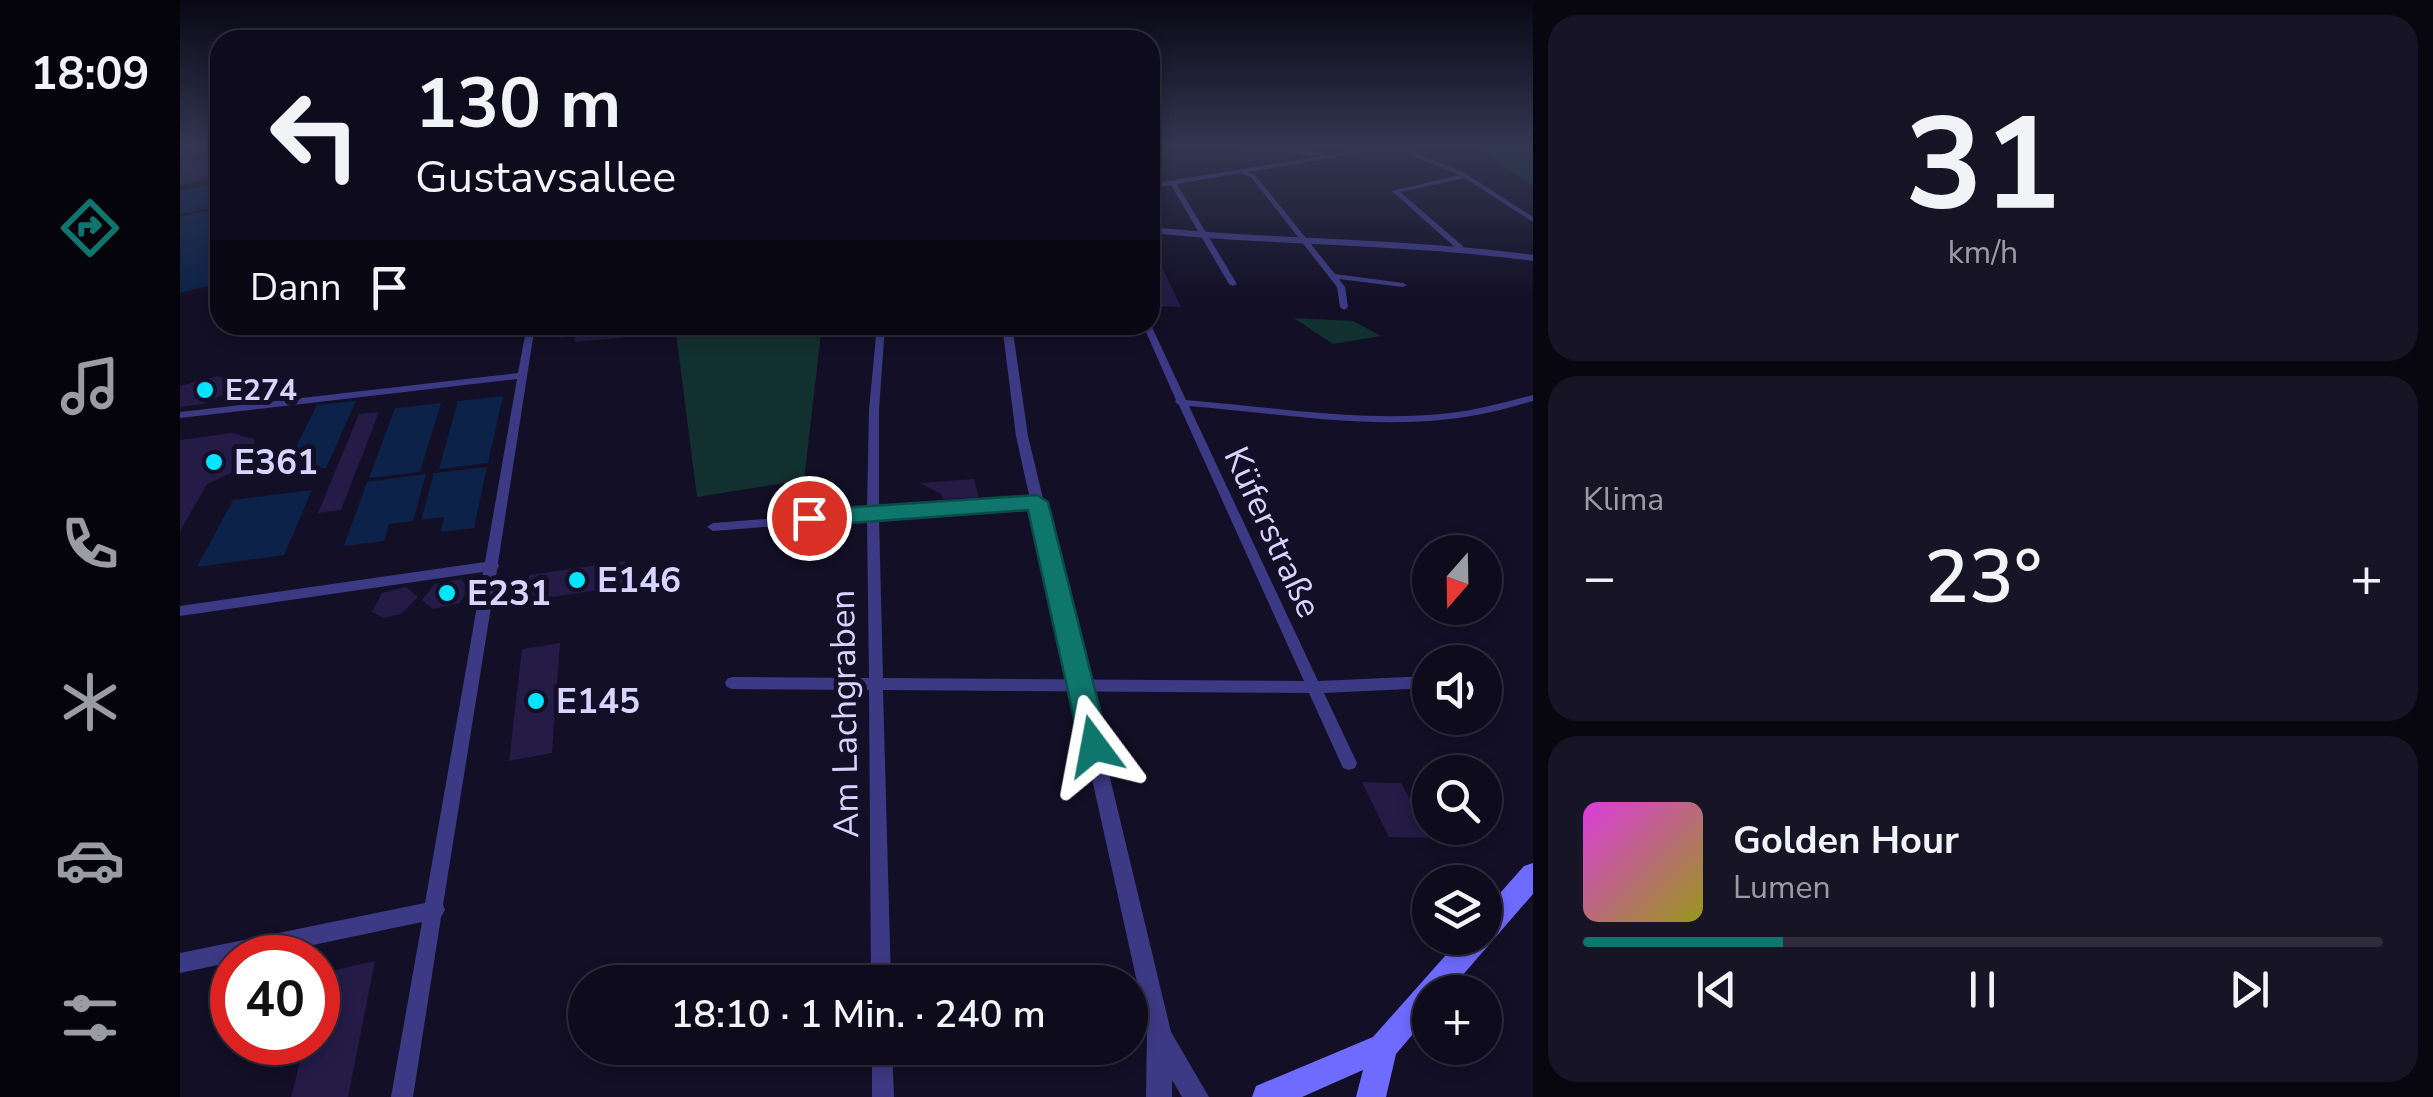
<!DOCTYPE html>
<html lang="de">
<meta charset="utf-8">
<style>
:root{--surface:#0e0b1c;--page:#171425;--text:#f1f3f6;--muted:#9b9ba3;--line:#2e2b3b;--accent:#0f766e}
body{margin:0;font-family:"Nunito Sans",sans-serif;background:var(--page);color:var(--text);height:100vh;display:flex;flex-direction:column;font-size:38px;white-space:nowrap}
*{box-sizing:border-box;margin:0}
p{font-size:32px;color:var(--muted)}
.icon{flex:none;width:55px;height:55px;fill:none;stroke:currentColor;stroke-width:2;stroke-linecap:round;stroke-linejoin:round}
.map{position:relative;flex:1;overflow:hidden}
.panel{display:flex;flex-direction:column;gap:15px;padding:15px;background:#08060f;width:900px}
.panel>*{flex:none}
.banner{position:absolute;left:30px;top:30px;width:950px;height:305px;border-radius:30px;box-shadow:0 5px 15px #0003,0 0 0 2px var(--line);background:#0e0b1c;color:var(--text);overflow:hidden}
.needle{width:65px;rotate:200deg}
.tools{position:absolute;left:1232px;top:535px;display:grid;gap:20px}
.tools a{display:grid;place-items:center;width:90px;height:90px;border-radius:50%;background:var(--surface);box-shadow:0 5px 15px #0003,0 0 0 2px var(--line);font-size:50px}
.speed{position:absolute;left:30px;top:935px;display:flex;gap:20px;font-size:50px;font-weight:700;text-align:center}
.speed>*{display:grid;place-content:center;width:130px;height:130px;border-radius:50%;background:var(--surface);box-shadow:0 5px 15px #0003,0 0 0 2px var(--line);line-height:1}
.speed .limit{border:15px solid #d22;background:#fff;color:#111}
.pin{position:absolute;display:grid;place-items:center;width:85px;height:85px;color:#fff;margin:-42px;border:5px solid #fff;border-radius:50%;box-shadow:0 2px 10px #0007}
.me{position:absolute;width:110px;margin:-55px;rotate:347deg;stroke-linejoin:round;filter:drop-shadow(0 0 8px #0008)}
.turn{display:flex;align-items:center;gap:35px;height:210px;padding:0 40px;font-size:45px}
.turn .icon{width:130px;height:130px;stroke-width:2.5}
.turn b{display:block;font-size:70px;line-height:85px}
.then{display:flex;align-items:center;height:95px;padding:0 40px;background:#0003;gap:20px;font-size:38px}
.big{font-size:75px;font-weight:600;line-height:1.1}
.panel .card{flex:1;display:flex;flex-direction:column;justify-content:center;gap:15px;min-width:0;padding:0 35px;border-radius:30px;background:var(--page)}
.panel .dial{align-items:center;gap:0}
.dial b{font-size:130px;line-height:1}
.song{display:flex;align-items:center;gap:30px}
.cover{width:120px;height:120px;border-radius:15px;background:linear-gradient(135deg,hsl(300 70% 55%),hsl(60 70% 35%))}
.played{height:10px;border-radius:5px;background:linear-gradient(90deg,var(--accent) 25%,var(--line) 25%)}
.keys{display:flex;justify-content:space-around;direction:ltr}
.heat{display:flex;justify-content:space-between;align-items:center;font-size:55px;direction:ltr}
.trip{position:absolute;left:388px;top:965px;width:580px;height:100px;border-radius:50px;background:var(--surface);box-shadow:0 5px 15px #0003,0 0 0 2px var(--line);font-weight:600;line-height:100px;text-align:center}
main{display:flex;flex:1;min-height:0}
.dock{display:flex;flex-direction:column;width:180px;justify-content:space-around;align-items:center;background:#06040b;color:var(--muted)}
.dock .icon{width:70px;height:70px}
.dock .active{color:var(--accent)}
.dock b{font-size:45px;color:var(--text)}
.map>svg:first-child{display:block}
.green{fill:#12302f}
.water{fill:#0c2248}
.building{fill:#241b47}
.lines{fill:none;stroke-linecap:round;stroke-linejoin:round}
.minor{fill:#3d3a85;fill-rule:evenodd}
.tertiary{fill:#3d3a85;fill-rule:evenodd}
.secondary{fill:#6f6bff;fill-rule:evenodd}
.route{fill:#0f766e;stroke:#0a4d48;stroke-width:2.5}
.poi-dot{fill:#00e5ff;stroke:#130f26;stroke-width:4}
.labels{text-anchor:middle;stroke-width:10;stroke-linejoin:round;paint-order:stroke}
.far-poi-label{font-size:30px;font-weight:bold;fill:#d9d4ff;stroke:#130f26;text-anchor:start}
.poi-label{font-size:35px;font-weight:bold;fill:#d9d4ff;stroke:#130f26;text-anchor:start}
.street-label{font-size:35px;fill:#d9d4ff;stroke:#130f26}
</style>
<main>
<nav class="dock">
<b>18:09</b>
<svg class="icon active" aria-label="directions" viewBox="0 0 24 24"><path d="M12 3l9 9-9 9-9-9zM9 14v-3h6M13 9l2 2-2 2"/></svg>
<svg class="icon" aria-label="music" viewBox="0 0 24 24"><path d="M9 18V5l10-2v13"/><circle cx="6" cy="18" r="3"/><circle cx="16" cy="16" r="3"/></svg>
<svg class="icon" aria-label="phone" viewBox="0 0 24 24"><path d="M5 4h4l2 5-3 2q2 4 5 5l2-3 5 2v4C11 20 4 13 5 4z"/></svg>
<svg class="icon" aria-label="climate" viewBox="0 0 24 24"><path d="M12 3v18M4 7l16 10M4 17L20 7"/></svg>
<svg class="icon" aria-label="car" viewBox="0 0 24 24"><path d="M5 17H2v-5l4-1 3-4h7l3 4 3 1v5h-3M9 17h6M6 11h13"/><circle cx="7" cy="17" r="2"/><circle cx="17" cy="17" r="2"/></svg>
<svg class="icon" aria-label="filters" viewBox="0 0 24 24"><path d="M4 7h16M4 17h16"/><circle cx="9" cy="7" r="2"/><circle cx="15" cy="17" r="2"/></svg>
</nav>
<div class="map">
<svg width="1353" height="1097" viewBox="0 0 1353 1097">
<rect width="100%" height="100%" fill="#130f26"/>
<!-- green -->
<g class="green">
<polygon points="1336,146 1353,156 1353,185 1301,152 1303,148"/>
<polygon points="1114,318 1173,321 1201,336 1153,344"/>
<polygon points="495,325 585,325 587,336 641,334 624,480 517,497"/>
</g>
<!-- water -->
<g class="water">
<polygon points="40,183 40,206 0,214 0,191"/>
<polygon points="40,208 40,283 0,293 0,217"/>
<polygon points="323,396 308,463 259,469 278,401"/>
<polygon points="176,401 146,468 103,473 137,405"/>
<polygon points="261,403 240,472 189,478 215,408"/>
<polygon points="307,467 294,528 261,532 264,517 241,520 254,473"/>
<polygon points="246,474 233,521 209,524 204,541 164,546 187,482"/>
<polygon points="132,490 104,555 17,567 53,500"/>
</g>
<!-- building -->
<g class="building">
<polygon points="40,157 40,177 0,185 0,161"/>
<polygon points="970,267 982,267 1001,307 976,306 970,293"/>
<polygon points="382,325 448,325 448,337 395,342 395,336 380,338"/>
<polygon points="37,376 51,378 54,384 47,393 23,404 0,407 0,386"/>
<polygon points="199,412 161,510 138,513 179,414"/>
<polygon points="52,433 74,439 76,452 58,470 27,484 0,531 0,440"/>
<polygon points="794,479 799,497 763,499 761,494 740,483"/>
<polygon points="445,561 445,586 345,601 349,575"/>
<polygon points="281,579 289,588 280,603 253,609 242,600 255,584"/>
<polygon points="226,587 238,597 221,614 203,618 192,612 202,593"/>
<polygon points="380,643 372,753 329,761 342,649"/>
<polygon points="1182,782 1221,783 1251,838 1209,837"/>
<polygon points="195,961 168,1097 111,1097 125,1042 138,1042 142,973"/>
</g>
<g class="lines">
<!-- minor -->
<g class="minor">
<polygon points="1027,146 1142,152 1145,154 1142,156"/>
<polygon points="1204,146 1218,146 1283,172 1353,217 1353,222 1285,178 1220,192 1284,247 1277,249 1212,191 1280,175 1213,148 1068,172 1075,175 1155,274 1223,283 1227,285 1223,287 1159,279 1165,287 1168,307 1164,310 1160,307 1157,287 1071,177 1060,173 997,184 1057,284 1053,286 1049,284 991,185 970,188 970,184"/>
<path d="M 970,323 L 1006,400 C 1093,407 1183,423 1270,413 C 1298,410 1325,402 1353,395 L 1353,401 C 1326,409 1299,416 1270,419 C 1184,429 1095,413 1009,406 L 1138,681 L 1250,676 L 1250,688 L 1144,693 L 1177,763 L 1175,768 L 1169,770 L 1163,768 L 1129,693 L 703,690 L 711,982 L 691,982 L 689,690 L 552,689 L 547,687 L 545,683 L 547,679 L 552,677 L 689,678 L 687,519 L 533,531 L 527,527 L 533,523 L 687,511 L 689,410 L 697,325 L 705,325 L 699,410 L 699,510 L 857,498 L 863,502 L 857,506 L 699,518 L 703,678 L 1124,681 L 999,405 L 995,402 L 996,400 L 963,325 L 970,325 Z"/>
<polygon points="347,325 355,325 318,563 319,566 317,570 263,905 265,910 261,917 233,1097 211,1097 242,922 72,958 52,958 52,962 0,973 0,953 245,903 303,572 0,616 0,606 305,562 337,379 0,418 0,412 338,373"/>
<polygon points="1305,676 1318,678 1320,682 1318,686 1305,688"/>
<polygon points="692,1048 712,1048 714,1097 692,1097"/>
</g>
<!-- tertiary -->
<g class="tertiary">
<path d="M 970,227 C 1097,240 1226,238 1353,255 L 1353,261 C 1226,244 1097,246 970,233 Z"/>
<polygon points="822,325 832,325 848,436 991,1032 1029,1097 1002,1097 992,1080 992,1097 966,1097 967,1027 836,436"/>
</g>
<!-- secondary -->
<polygon class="secondary" points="1353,863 1353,894 1268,992 1250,992 1250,1014 1216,1054 1206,1097 1176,1097 1183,1070 1122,1097 1072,1097 1076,1086 1193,1037 1281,938 1305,938 1305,910 1344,866"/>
</g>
<!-- sky -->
<linearGradient id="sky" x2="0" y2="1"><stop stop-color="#0a0815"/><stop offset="0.49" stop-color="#333752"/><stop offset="1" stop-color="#333752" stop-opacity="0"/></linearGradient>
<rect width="1353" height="299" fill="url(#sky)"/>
<!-- route -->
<polygon class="route" points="857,495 868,502 929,746 924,756 914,759 904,756 900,746 848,510 629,526 618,518 629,510"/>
<!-- markers -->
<g class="poi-dot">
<circle cx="25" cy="390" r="10"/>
<circle cx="34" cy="462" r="10"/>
<circle cx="397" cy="580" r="10"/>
<circle cx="267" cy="593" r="10"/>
<circle cx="356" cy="701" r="10"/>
</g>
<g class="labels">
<!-- far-poi labels -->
<g class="far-poi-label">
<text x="45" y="400">E274</text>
</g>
<!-- poi labels -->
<g class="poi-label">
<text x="54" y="474">E361</text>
<text x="417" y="592">E146</text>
<text x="287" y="605">E231</text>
<text x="376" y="713">E145</text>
</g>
<!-- street labels -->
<g class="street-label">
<text transform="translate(1093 532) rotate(65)" y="12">Küferstraße</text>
<text transform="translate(664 714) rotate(-91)" y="12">Am Lachgraben</text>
</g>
</g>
</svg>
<div class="tools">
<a><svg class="needle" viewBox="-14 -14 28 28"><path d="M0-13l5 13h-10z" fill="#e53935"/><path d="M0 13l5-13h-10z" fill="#9b9ba3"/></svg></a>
<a><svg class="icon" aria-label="sound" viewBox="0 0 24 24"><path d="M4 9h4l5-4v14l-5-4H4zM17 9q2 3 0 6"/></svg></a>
<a><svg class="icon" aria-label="search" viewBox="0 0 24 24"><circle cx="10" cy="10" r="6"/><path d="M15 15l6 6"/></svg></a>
<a><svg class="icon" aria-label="layers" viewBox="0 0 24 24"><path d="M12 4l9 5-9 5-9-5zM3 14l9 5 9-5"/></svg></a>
<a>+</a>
</div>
<div class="speed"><div class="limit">40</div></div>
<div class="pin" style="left:629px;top:518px;background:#d93025"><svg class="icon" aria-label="arrive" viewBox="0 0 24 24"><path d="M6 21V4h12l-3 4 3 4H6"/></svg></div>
<svg class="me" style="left:914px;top:746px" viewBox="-20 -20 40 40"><path d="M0-17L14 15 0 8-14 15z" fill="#0f766e" stroke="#fff" stroke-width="4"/></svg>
<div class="trip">18:10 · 1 Min. · 240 m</div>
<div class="banner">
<div class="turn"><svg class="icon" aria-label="left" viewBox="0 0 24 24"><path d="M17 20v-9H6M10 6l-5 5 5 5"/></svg><div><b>130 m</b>Gustavsallee</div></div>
<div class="then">Dann<svg class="icon" aria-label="arrive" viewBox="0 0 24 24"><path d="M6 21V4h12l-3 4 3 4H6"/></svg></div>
</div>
</div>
<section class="panel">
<div class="card dial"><b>31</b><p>km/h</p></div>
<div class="card"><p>Klima</p>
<div class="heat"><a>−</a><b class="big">23°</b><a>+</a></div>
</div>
<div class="card">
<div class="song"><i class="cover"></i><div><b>Golden Hour</b><p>Lumen</p></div></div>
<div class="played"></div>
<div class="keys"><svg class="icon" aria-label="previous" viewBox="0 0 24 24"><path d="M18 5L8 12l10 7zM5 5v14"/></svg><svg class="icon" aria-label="pause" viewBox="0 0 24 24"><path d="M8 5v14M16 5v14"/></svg><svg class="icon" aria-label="next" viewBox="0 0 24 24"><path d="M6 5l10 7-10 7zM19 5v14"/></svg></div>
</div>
</section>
</main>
